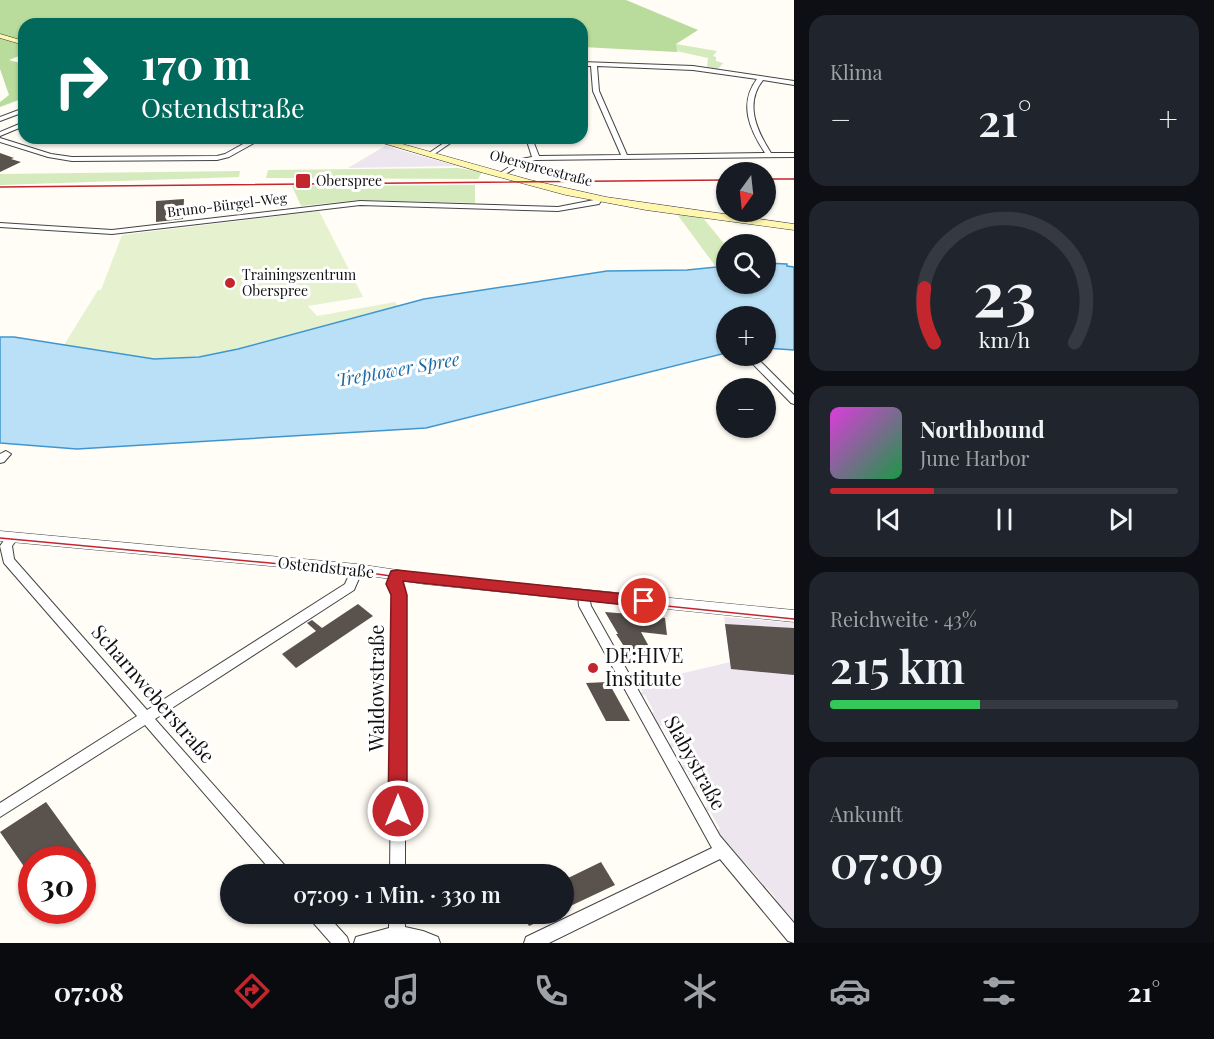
<!DOCTYPE html>
<html lang="de">
<meta charset="utf-8">
<style>
:root{--surface:#171b24;--page:#20242c;--text:#f1f3f6;--muted:#9ea1a6;--line:#363941;--accent:#c4262e}
body{margin:0;font-family:"Playfair Display",serif;background:var(--page);color:var(--text);height:100vh;display:flex;flex-direction:column;font-size:22px;white-space:nowrap}
*{box-sizing:border-box;margin:0}
p{font-size:20px;color:var(--muted)}
.icon{flex:none;width:33px;height:33px;fill:none;stroke:currentColor;stroke-width:2;stroke-linecap:round;stroke-linejoin:round}
.map{position:relative;flex:1;overflow:hidden}
.details{display:flex;flex-direction:column;gap:15px;padding:15px;background:#0d0f14;width:420px}
.details>*{flex:none}
.top-card{position:absolute;left:18px;top:18px;width:570px;height:126px;border-radius:18px;box-shadow:0 2px 4px #0004;background:#00695c;color:#fff;overflow:hidden}
.needle{width:39px;rotate:195deg}
.buttons{position:absolute;left:716px;top:162px;display:grid;gap:12px}
.buttons a{display:grid;place-items:center;width:60px;height:60px;border-radius:50%;background:var(--surface);box-shadow:0 2px 4px #0004;font-size:30px}
.speed{position:absolute;left:18px;top:846px;display:flex;gap:12px;font-size:30px;font-weight:700;text-align:center}
.speed>*{display:grid;place-content:center;width:78px;height:78px;border-radius:50%;background:var(--surface);box-shadow:0 2px 4px #0004;line-height:1}
.speed .limit{border:9px solid #d22;background:#fff;color:#111}
.pin{position:absolute;display:grid;place-items:center;width:51px;height:51px;color:#fff;margin:-26px;border:3px solid #fff;border-radius:50%;box-shadow:0 2px 6px #0007}
.me{position:absolute;width:66px;margin:-33px;rotate:0deg;stroke-linejoin:round;filter:drop-shadow(0 0 4px #0008)}
.turn{display:flex;align-items:center;gap:21px;height:126px;padding:0 24px;font-size:27px}
.turn .icon{width:78px;height:78px;stroke-width:2.5}
.turn b{display:block;font-size:42px;line-height:51px}
.big{font-size:45px;font-weight:600;line-height:1.1}
.details .card{flex:1;display:flex;flex-direction:column;justify-content:center;gap:9px;min-width:0;padding:0 21px;border-radius:18px;background:var(--page)}
.details .dial{align-items:center;gap:0}
.dial svg{height:156px;overflow:visible;fill:none;stroke:var(--line);stroke-width:7;stroke-linecap:round;text-anchor:middle}
.dial text{fill:var(--text);stroke:none}
.song{display:flex;align-items:center;gap:18px}
.cover{width:72px;height:72px;border-radius:9px;background:linear-gradient(135deg,hsl(300 70% 55%),hsl(140 70% 35%))}
.played{height:6px;border-radius:3px;background:linear-gradient(90deg,var(--accent) 30%,var(--line) 30%)}
.keys{display:flex;justify-content:space-around;direction:ltr}
.heat{display:flex;justify-content:space-between;align-items:center;font-size:33px;direction:ltr}
.charge{height:9px;border-radius:4px;background:linear-gradient(90deg,#34c759 43%,var(--line) 0)}
.trip{position:absolute;left:220px;top:864px;width:354px;height:60px;border-radius:30px;background:var(--surface);box-shadow:0 2px 4px #0004;font-weight:600;line-height:60px;text-align:center}
.menu{display:flex;height:96px;justify-content:space-around;align-items:center;background:#090b0e;color:var(--muted)}
.menu .icon{width:42px;height:42px}
.menu .selected{color:var(--accent)}
.menu b{font-size:27px;color:var(--text)}
main{display:flex;flex:1;min-height:0}
.map>svg:first-child{display:block}
.industrial{fill:#eee6ef}
.green{fill:#d5ebbd}
.forest{fill:#b9dc9c}
.pitch{fill:#e6f2cf}
.water{fill:#b9e0f7;stroke:#3f96cf;stroke-width:1.5}
.building{fill:#5a524d}
.lines{fill:none;stroke-linecap:round;stroke-linejoin:round}
.minor-casing{stroke:#444;stroke-width:2}
.tertiary-casing{stroke:#444;stroke-width:1}
.secondary-casing{stroke:#333;stroke-width:1}
.minor{fill:#fff;fill-rule:evenodd}
.tertiary{fill:#fff;fill-rule:evenodd}
.secondary{fill:#fff6b0;fill-rule:evenodd}
.tram{stroke:#c4262e;stroke-width:1.5}
.route{fill:#c4262e;stroke:#7f191e;stroke-width:1.5}
.poi-dot{fill:#c4262e;stroke:#fff;stroke-width:2}
.labels{text-anchor:middle;stroke-width:6;stroke-linejoin:round;paint-order:stroke}
.far-street-label{font-size:14px;fill:#111;stroke:#fff}
.far-poi-label{font-size:14px;fill:#111;stroke:#fff;text-anchor:start}
.street-label{font-size:16px;fill:#111;stroke:#fff}
.water-label{font-size:18px;font-style:italic;fill:#1768a6;stroke:#fff}
.near-poi-label{font-size:20px;fill:#111;stroke:#fff;text-anchor:start}
.near-street-label{font-size:20px;fill:#111;stroke:#fff}
</style>
<main>
<div class="map">
<svg width="794" height="943" viewBox="0 0 794 943">
<rect width="100%" height="100%" fill="#fffdf5"/>
<!-- industrial -->
<g class="industrial">
<polygon points="385,146 386,146 457,166 348,168"/>
<polygon points="724,617 794,623 794,925 773,900 776,898 766,887 762,888 760,885 762,883 745,863 742,865 723,840 717,830 720,829 710,811 706,811 704,808 708,806 698,789 694,790 693,787 696,786 686,769 683,770 681,766 684,765 674,747 670,748 669,744 672,743 662,726 658,726 651,713 654,712 645,695 641,696 640,693 643,692 638,684 730,662"/>
</g>
<!-- green -->
<g class="green">
<polygon points="676,44 717,51 713,56 716,57 716,61 723,63 718,69 707,67 708,58 676,51"/>
<polygon points="458,168 482,172 478,179 266,178 268,170"/>
<polygon points="240,171 239,177 0,185 0,174"/>
<polygon points="475,185 475,203 359,200 301,206 292,186"/>
<polygon points="677,214 703,218 726,246 726,266 716,267"/>
</g>
<!-- forest -->
<polygon class="forest" points="0,0 626,0 698,30 676,44 677,52 582,47 582,24 24,24 24,54 9,60 24,64 24,98 0,107 0,102 9,95 0,69"/>
<!-- pitch -->
<polygon class="pitch" points="319,211 363,297 308,306 317,316 395,302 398,306 215,355 154,359 64,345 98,290 101,290 122,235"/>
<!-- water -->
<polygon class="water" points="765,263 787,264 787,266 794,267 794,350 765,348 765,316 726,316 726,353 426,428 77,449 0,443 0,337 14,337 154,359 199,357 238,349 424,299 607,271 687,270 726,266 726,284 765,284"/>
<!-- building -->
<g class="building">
<polygon points="0,153 14,158 11,159 21,162 0,172"/>
<polygon points="184,199 183,219 156,222 156,201"/>
<polygon points="358,604 373,616 296,668 282,654 316,631 307,623 312,620 322,628"/>
<polygon points="605,612 629,614 629,612 665,618 667,635 641,632 652,652 631,657 616,634 618,634"/>
<polygon points="725,624 794,628 794,675 731,669"/>
<polygon points="608,682 610,685 630,721 606,721 586,683"/>
<polygon points="46,802 91,864 82,870 82,860 32,860 32,878 0,832"/>
<polygon points="601,862 615,885 564,909 564,880"/>
<polygon points="522,914 555,914 529,926"/>
</g>
<g class="lines">
<defs>
<g id="minor">
<path d="M 582,62 L 693,66 L 794,81 L 794,85 L 763,80 C 744,104 757,131 771,153 L 794,153 L 794,157 L 536,160 L 525,162 L 504,175 L 500,175 L 500,173 L 521,159 L 532,157 L 526,138 L 532,138 L 539,156 L 621,155 L 593,91 L 591,66 L 582,66 ZM 597,66 L 693,70 L 757,79 C 738,104 750,130 765,153 L 627,155 L 599,91 Z"/>
<polygon points="24,108 24,112 0,121 0,117"/>
<polygon points="24,122 24,126 0,136 0,132"/>
<polygon points="0,138 51,154 72,157 217,156 225,154 243,144 226,138 236,138 248,142 255,138 263,138 229,157 217,160 72,161 48,157 0,142"/>
<polygon points="451,138 458,138 433,155 429,155 429,153"/>
<polygon points="596,196 603,198 599,204 558,211 360,205 112,234 0,227 0,223 112,230 360,201 558,207 594,200"/>
<polygon points="745,356 755,356 794,395 794,404 791,403"/>
<polygon points="6,451 11,454 4,462 0,463 0,454"/>
<polygon points="12,534 16,535 18,538 12,546 14,559 147,710 345,584 353,566 361,566 363,569 354,590 155,719 288,869 290,874 274,874 145,725 0,817 0,803 137,716 4,563 0,546 8,535"/>
<polygon points="397,571 401,572 403,575 400,584 405,595 405,874 390,874 393,595 388,584 393,572"/>
<polygon points="584,591 588,592 591,606 720,836 794,923 794,943 788,941 720,859 549,943 524,943 526,937 712,848 579,606 578,595 580,592"/>
<polygon points="308,914 326,914 347,937 349,943 331,943 310,919"/>
<polygon points="389,914 405,914 405,927 423,931 438,937 440,943 354,943 356,937 389,928"/>
</g>
<polygon id="tertiary" points="0,531 357,564 424,574 794,610 794,622 424,584 357,574 0,541"/>
<g id="secondary">
<polygon points="0,34 24,41 24,45 0,38"/>
<polygon points="366,138 381,138 530,180 606,197 794,224 794,230 646,210 566,195 484,173"/>
</g>
</defs>
<!-- minor casing -->
<use href="#minor" class="minor-casing"/>
<!-- tertiary casing -->
<use href="#tertiary" class="tertiary-casing"/>
<!-- secondary casing -->
<use href="#secondary" class="secondary-casing"/>
<!-- minor -->
<use href="#minor" class="minor"/>
<!-- tertiary -->
<use href="#tertiary" class="tertiary"/>
<!-- secondary -->
<use href="#secondary" class="secondary"/>
<!-- tram -->
<g class="tram">
<polyline points="765,179 794,179"/>
<polyline points="0,187 726,180"/>
<polyline points="0,538 356,571 433,582 794,619"/>
</g>
</g>
<!-- route -->
<polygon class="route" points="397,570 644,596 650,597 652,601 650,605 644,607 403,581 407,595 407,811 405,817 398,819 391,817 388,811 391,595 386,584 391,571"/>
<!-- markers -->
<g class="poi-dot">
<rect x="295" y="173" width="16" height="16" rx="3"/>
<circle cx="230" cy="283" r="6"/>
<circle cx="593" cy="668" r="6"/>
</g>
<g class="labels">
<!-- far-street labels -->
<g class="far-street-label">
<text transform="translate(541 168) rotate(15)" y="5">Oberspreestraße</text>
<text transform="translate(227 205) rotate(-7)" y="5">Bruno-Bürgel-Weg</text>
</g>
<!-- far-poi labels -->
<g class="far-poi-label">
<text x="316" y="186">Oberspree</text>
<text x="242" y="280">Trainingszentrum<tspan x="242" dy="16">Oberspree</tspan></text>
</g>
<!-- street labels -->
<g class="street-label">
<text transform="translate(326 567) rotate(6)" y="6">Ostendstraße</text>
</g>
<!-- water labels -->
<g class="water-label">
<text transform="translate(398 370) rotate(-10)" y="6">Treptower Spree</text>
</g>
<!-- near-poi labels -->
<g class="near-poi-label">
<text x="605" y="663">DE:HIVE<tspan x="605" dy="23">Institute</tspan></text>
</g>
<!-- near-street labels -->
<g class="near-street-label">
<text transform="translate(377 688) rotate(-90)" y="7">Waldowstraße</text>
<text transform="translate(153 694) rotate(49)" y="7">Scharnweberstraße</text>
<text transform="translate(695 763) rotate(61)" y="7">Slabystraße</text>
</g>
</g>
</svg>
<div class="buttons">
<a><svg class="needle" viewBox="-14 -14 28 28"><path d="M0-13l5 13h-10z" fill="#e53935"/><path d="M0 13l5-13h-10z" fill="#9ea1a6"/></svg></a>
<a><svg class="icon" aria-label="search" viewBox="0 0 24 24"><circle cx="10" cy="10" r="6"/><path d="M15 15l6 6"/></svg></a>
<a>+</a>
<a>−</a>
</div>
<div class="speed"><div class="limit">30</div></div>
<div class="pin" style="left:644px;top:601px;background:#d93025"><svg class="icon" aria-label="arrive" viewBox="0 0 24 24"><path d="M6 21V4h12l-3 4 3 4H6"/></svg></div>
<svg class="me" style="left:398px;top:811px" viewBox="-20 -20 40 40"><circle r="17" fill="#c4262e" stroke="#fff" stroke-width="3"/><path d="M0-11L8 9 0 5-8 9z" fill="#fff"/></svg>
<div class="trip">07:09 · 1 Min. · 330 m</div>
<div class="top-card">
<div class="turn"><svg class="icon" aria-label="right" viewBox="0 0 24 24"><path d="M7 20v-9h11M14 6l5 5-5 5"/></svg><div><b>170 m</b>Ostendstraße</div></div>
</div>
</div>
<section class="details">
<div class="card"><p>Klima</p>
<div class="heat"><a>−</a><b class="big">21°</b><a>+</a></div>
</div>
<div class="card dial"><svg viewBox="0 0 100 80">
<path d="M14 69A42 42 0 1 1 86 69"/>
<path d="M14 69A42 42 0 0 1 9 41" stroke="#c4262e"/>
<text x="50" y="56" font-size="32" font-weight="700">23</text>
<text x="50" y="72" font-size="11">km/h</text>
</svg></div>
<div class="card">
<div class="song"><i class="cover"></i><div><b>Northbound</b><p>June Harbor</p></div></div>
<div class="played"></div>
<div class="keys"><svg class="icon" aria-label="previous" viewBox="0 0 24 24"><path d="M18 5L8 12l10 7zM5 5v14"/></svg><svg class="icon" aria-label="pause" viewBox="0 0 24 24"><path d="M8 5v14M16 5v14"/></svg><svg class="icon" aria-label="next" viewBox="0 0 24 24"><path d="M6 5l10 7-10 7zM19 5v14"/></svg></div>
</div>
<div class="card"><p>Reichweite · 43%</p><b class="big">215 km</b><div class="charge"></div></div>
<div class="card"><p>Ankunft</p><b class="big">07:09</b></div>
</section>
</main>
<nav class="menu">
<b>07:08</b>
<svg class="icon selected" aria-label="directions" viewBox="0 0 24 24"><path d="M12 3l9 9-9 9-9-9zM9 14v-3h6M13 9l2 2-2 2"/></svg>
<svg class="icon" aria-label="music" viewBox="0 0 24 24"><path d="M9 18V5l10-2v13"/><circle cx="6" cy="18" r="3"/><circle cx="16" cy="16" r="3"/></svg>
<svg class="icon" aria-label="phone" viewBox="0 0 24 24"><path d="M5 4h4l2 5-3 2q2 4 5 5l2-3 5 2v4C11 20 4 13 5 4z"/></svg>
<svg class="icon" aria-label="climate" viewBox="0 0 24 24"><path d="M12 3v18M4 7l16 10M4 17L20 7"/></svg>
<svg class="icon" aria-label="car" viewBox="0 0 24 24"><path d="M5 17H2v-5l4-1 3-4h7l3 4 3 1v5h-3M9 17h6M6 11h13"/><circle cx="7" cy="17" r="2"/><circle cx="17" cy="17" r="2"/></svg>
<svg class="icon" aria-label="filters" viewBox="0 0 24 24"><path d="M4 7h16M4 17h16"/><circle cx="9" cy="7" r="2"/><circle cx="15" cy="17" r="2"/></svg>
<b>21°</b>
</nav>
